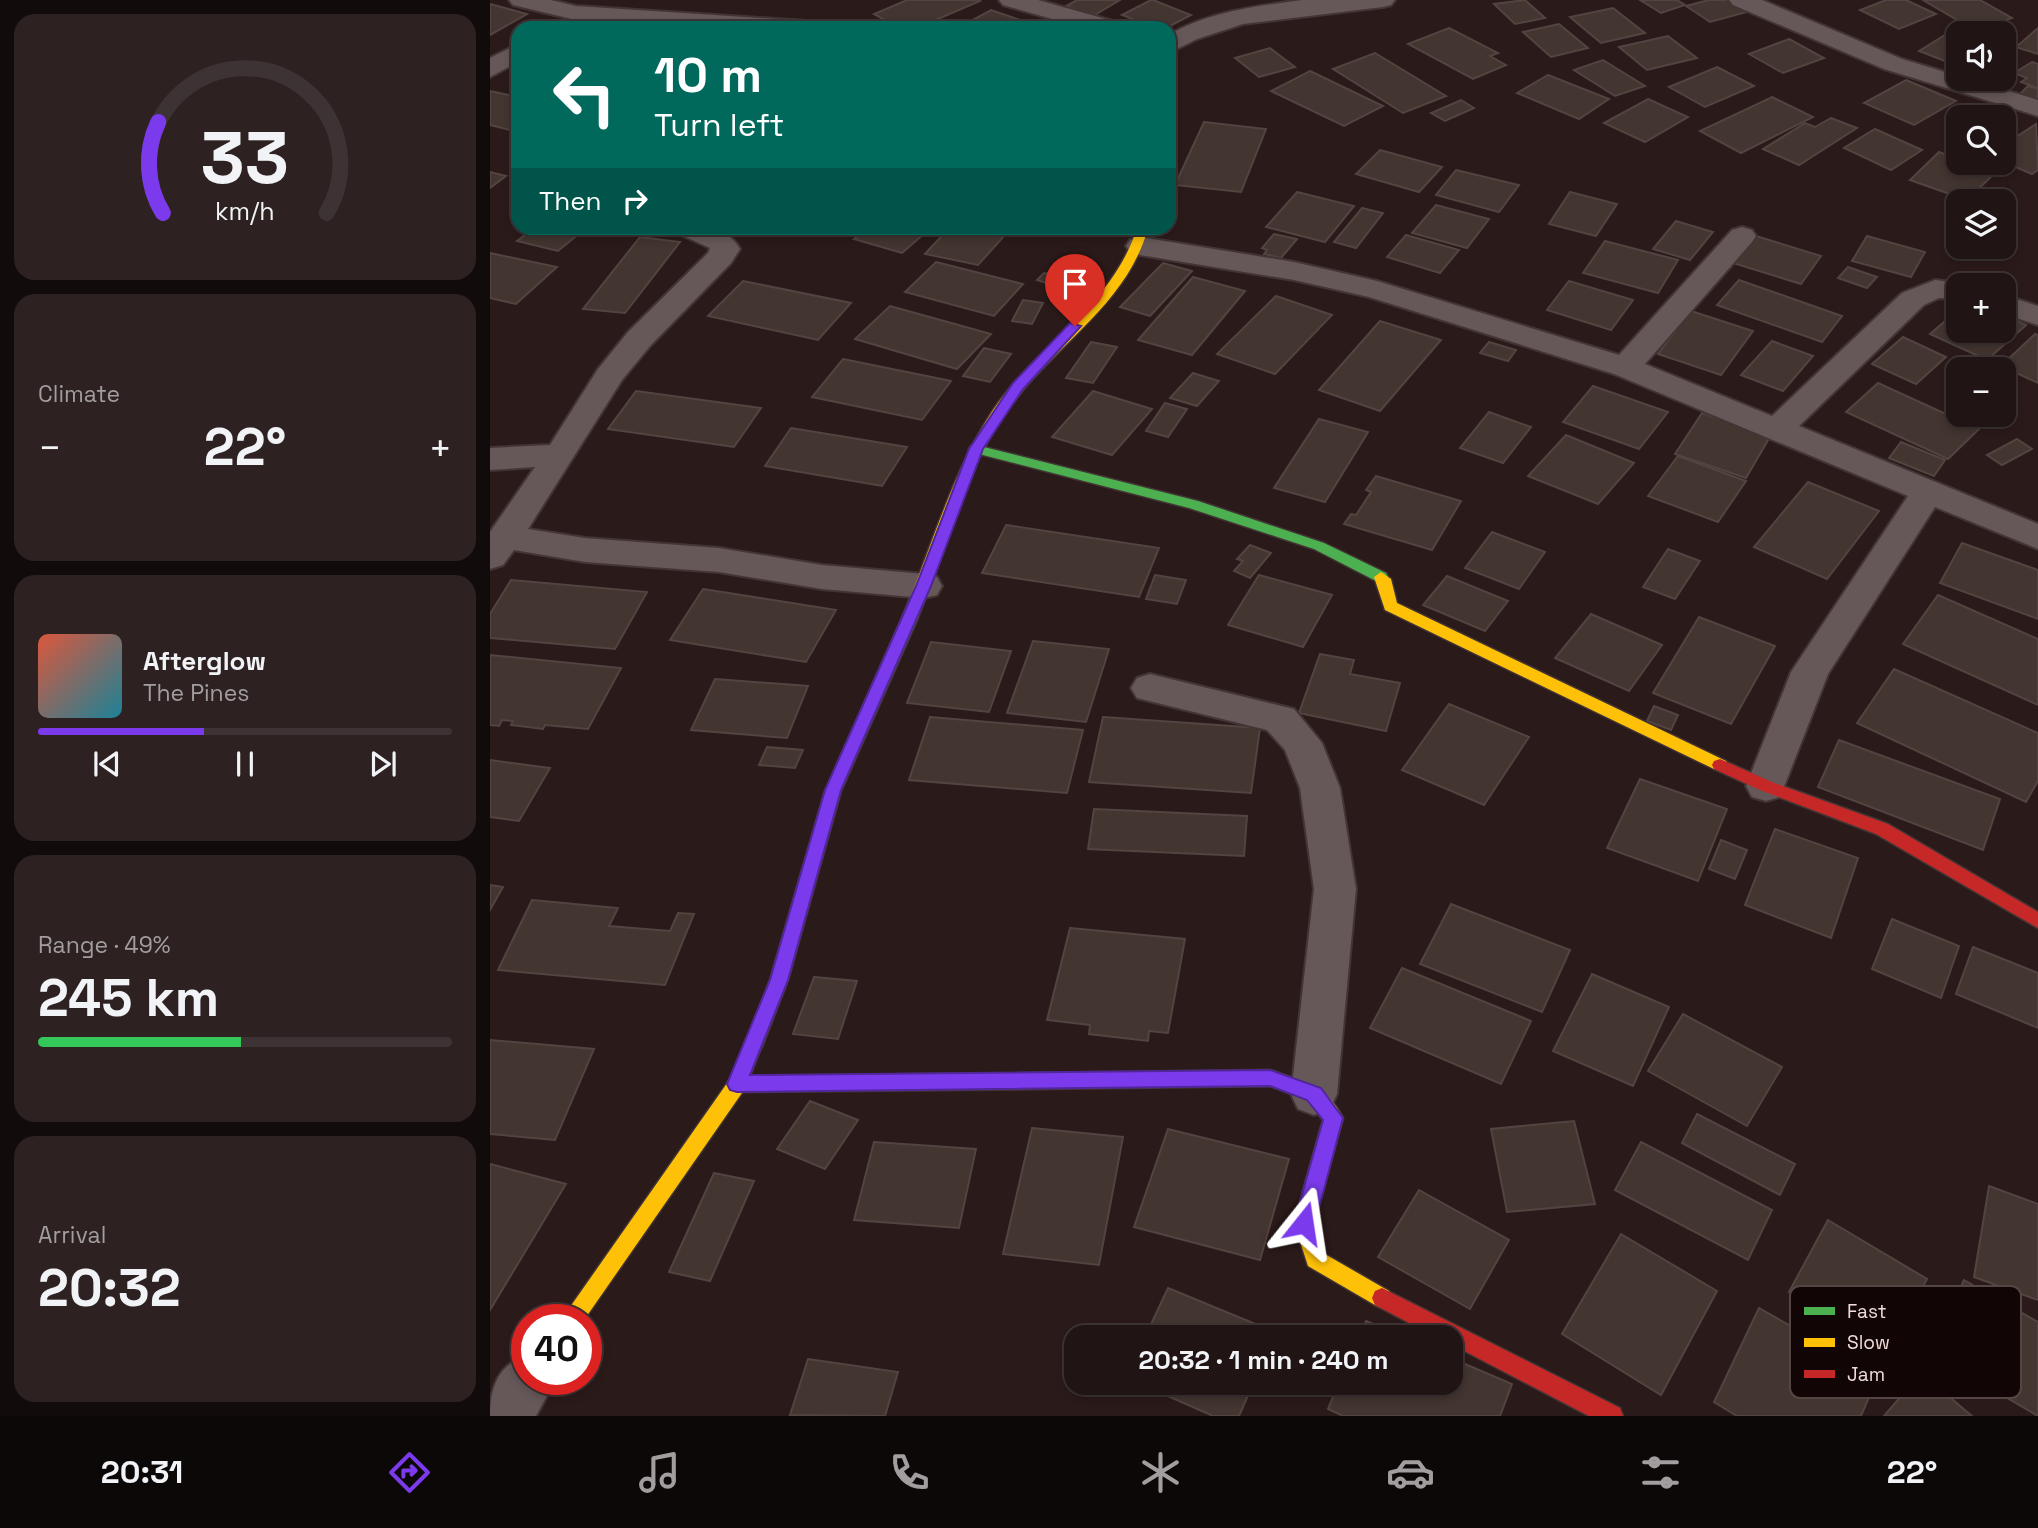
<!DOCTYPE html>
<meta charset="utf-8">
<style>
:root{--surface:#201414;--page:#2d2122;--text:#f1f3f6;--muted:#a29ea0;--line:#3d3334;--accent:#7c3aed}
body{margin:0;font-family:"Space Grotesk",sans-serif;background:var(--page);color:var(--text);height:100vh;display:flex;flex-direction:column;font-size:26px;white-space:nowrap}
*{box-sizing:border-box;margin:0}
p{font-size:23px;color:var(--muted)}
.icon{flex:none;width:38px;height:38px;fill:none;stroke:currentColor;stroke-width:2;stroke-linecap:round;stroke-linejoin:round}
.map{position:relative;flex:1;overflow:hidden}
.details{display:flex;flex-direction:column;gap:14px;padding:14px;background:#120b0b;width:490px}
.details>*{flex:none}
.top-card{position:absolute;left:21px;top:21px;width:665px;height:214px;border-radius:21px;box-shadow:0 4px 10px #0003,0 0 0 2px var(--line);background:#00695c;color:#fff;overflow:hidden}
.controls{position:absolute;left:1456px;top:21px;display:grid;gap:14px}
.controls a{display:grid;place-items:center;width:70px;height:70px;border-radius:14px;background:var(--surface);box-shadow:0 4px 10px #0003,0 0 0 2px var(--line);font-size:35px}
.speed{position:absolute;left:21px;top:1304px;display:flex;gap:14px;font-size:35px;font-weight:700;text-align:center}
.speed>*{display:grid;place-content:center;width:91px;height:91px;border-radius:50%;background:var(--surface);box-shadow:0 4px 10px #0003,0 0 0 2px var(--line);line-height:1}
.speed .limit{border:10px solid #d22;background:#fff;color:#111}
.pin{position:absolute;display:grid;place-items:center;width:60px;height:60px;color:#fff;margin:-72px -30px;border-radius:50% 50% 50% 0;rotate:-45deg;box-shadow:0 0 7px #0007}
.pin .icon{rotate:45deg}
.me{position:absolute;width:77px;margin:-38px;rotate:15deg;stroke-linejoin:round;filter:drop-shadow(0 0 5px #0008)}
.turn{display:flex;align-items:center;gap:24px;height:147px;padding:0 28px;font-size:32px}
.turn .icon{width:91px;height:91px;stroke-width:2.5}
.turn b{display:block;font-size:49px;line-height:60px}
.then{display:flex;align-items:center;height:66px;padding:0 28px;background:#0003;gap:14px;font-size:26px}
.big{font-size:52px;font-weight:700;line-height:1.1}
.details .tile{flex:1;display:flex;flex-direction:column;justify-content:center;gap:10px;min-width:0;padding:0 24px;border-radius:21px;background:var(--page)}
.details .dial{align-items:center;gap:0}
.dial svg{height:182px;overflow:visible;fill:none;stroke:var(--line);stroke-width:7;stroke-linecap:round;text-anchor:middle}
.dial text{fill:var(--text);stroke:none}
.song{display:flex;align-items:center;gap:21px}
.cover{width:84px;height:84px;border-radius:10px;background:linear-gradient(135deg,hsl(10 70% 55%),hsl(190 70% 35%))}
.played{height:7px;border-radius:4px;background:linear-gradient(90deg,var(--accent) 40%,var(--line) 40%)}
.keys{display:flex;justify-content:space-around;direction:ltr}
.heat{display:flex;justify-content:space-between;align-items:center;font-size:38px;direction:ltr}
.charge{height:10px;border-radius:5px;background:linear-gradient(90deg,#34c759 49%,var(--line) 0)}
.trip{position:absolute;left:574px;top:1325px;width:399px;height:70px;border-radius:21px;background:var(--surface);box-shadow:0 4px 10px #0003,0 0 0 2px var(--line);font-weight:700;line-height:70px;text-align:center}
.tab-bar{display:flex;height:112px;justify-content:space-around;align-items:center;background:#0d0808;color:var(--muted)}
.tab-bar .icon{width:49px;height:49px}
.tab-bar .current{color:var(--accent)}
.tab-bar b{font-size:32px;color:var(--text)}
main{display:flex;flex:1;min-height:0}
.map>svg:first-child{display:block}
.building{fill:#433530;stroke:#524441;stroke-width:2}
.lines{fill:none;stroke-linecap:round;stroke-linejoin:round}
.street-casing{stroke:#433535;stroke-width:4}
.fast-casing{stroke:#433535;stroke-width:3}
.slow-casing{stroke:#433535;stroke-width:3}
.jam-casing{stroke:#433535;stroke-width:3}
.street{fill:#665858;fill-rule:evenodd}
.fast{fill:#4caf50;fill-rule:evenodd}
.slow{fill:#ffc107;fill-rule:evenodd}
.jam{fill:#c62828;fill-rule:evenodd}
.route{fill:#7c3aed;stroke:#51269a;stroke-width:2}
.key{fill:#110505;stroke:#544645;stroke-width:2}
.key-label{font-size:19px;fill:#f1dcda}
</style>
<main>
<section class="details">
<div class="tile dial"><svg viewBox="0 0 100 80">
<path d="M14 69A42 42 0 1 1 86 69"/>
<path d="M14 69A42 42 0 0 1 12 29" stroke="#7c3aed"/>
<text x="50" y="56" font-size="32" font-weight="700">33</text>
<text x="50" y="72" font-size="11">km/h</text>
</svg></div>
<div class="tile"><p>Climate</p>
<div class="heat"><a>−</a><b class="big">22°</b><a>+</a></div>
</div>
<div class="tile">
<div class="song"><i class="cover"></i><div><b>Afterglow</b><p>The Pines</p></div></div>
<div class="played"></div>
<div class="keys"><svg class="icon" aria-label="previous" viewBox="0 0 24 24"><path d="M18 5L8 12l10 7zM5 5v14"/></svg><svg class="icon" aria-label="pause" viewBox="0 0 24 24"><path d="M8 5v14M16 5v14"/></svg><svg class="icon" aria-label="next" viewBox="0 0 24 24"><path d="M6 5l10 7-10 7zM19 5v14"/></svg></div>
</div>
<div class="tile"><p>Range · 49%</p><b class="big">245 km</b><div class="charge"></div></div>
<div class="tile"><p>Arrival</p><b class="big">20:32</b></div>
</section>
<div class="map">
<svg width="1548" height="1416" viewBox="0 0 1548 1416">
<rect width="100%" height="100%" fill="#2b1a1a"/>
<!-- building -->
<g class="building">
<polygon points="417,0 488,0 490,1 427,28 406,26 384,14"/>
<polygon points="587,0 630,0 603,16 576,6"/>
<polygon points="661,0 663,0 701,15 676,28 665,28 632,15"/>
<polygon points="1035,0 1055,18 1025,24 1004,4"/>
<polygon points="1150,0 1187,0 1195,5 1171,13"/>
<polygon points="1219,0 1238,0 1257,12 1220,22 1196,6"/>
<polygon points="1396,0 1416,0 1446,14 1409,29 1370,10"/>
<polygon points="1433,0 1490,0 1522,18 1484,30"/>
<polygon points="0,4 37,14 0,35"/>
<polygon points="1123,8 1155,33 1111,43 1080,17"/>
<polygon points="501,10 536,22 525,28 468,28"/>
<polygon points="1069,24 1098,48 1061,57 1033,32"/>
<polygon points="959,28 1008,53 1000,56 1016,65 983,79 918,44"/>
<polygon points="1548,28 1548,54 1526,47"/>
<polygon points="1458,33 1468,36 1468,66 1429,51"/>
<polygon points="1178,36 1207,58 1157,70 1129,47"/>
<polygon points="1299,39 1334,58 1293,73 1259,54"/>
<polygon points="780,48 805,67 769,77 745,58"/>
<polygon points="885,53 956,96 913,113 843,69"/>
<polygon points="1113,60 1155,86 1125,96 1084,70"/>
<polygon points="1542,62 1548,64 1548,88 1531,82 1537,78 1524,73"/>
<polygon points="1227,67 1264,86 1215,107 1179,87"/>
<polygon points="820,71 893,106 854,126 781,91"/>
<polygon points="1058,75 1119,99 1089,119 1027,93"/>
<polygon points="1416,80 1466,101 1424,125 1374,103"/>
<polygon points="1538,86 1548,89 1547,101 1529,95"/>
<polygon points="0,91 28,97 28,132 0,125"/>
<polygon points="1282,97 1323,117 1251,153 1210,131"/>
<polygon points="1158,99 1198,117 1155,142 1114,123"/>
<polygon points="971,100 984,108 955,121 941,113"/>
<polygon points="1341,118 1367,128 1309,165 1273,149 1315,123 1325,127"/>
<polygon points="714,122 776,129 751,192 685,185"/>
<polygon points="1546,124 1548,170 1542,174 1514,162 1514,145"/>
<polygon points="1385,129 1432,150 1401,170 1354,148"/>
<polygon points="890,150 952,167 929,192 866,174"/>
<polygon points="1449,152 1468,159 1468,163 1480,163 1506,172 1477,200 1420,180"/>
<polygon points="966,170 1029,185 1009,212 946,195"/>
<polygon points="0,172 16,176 0,188"/>
<polygon points="807,192 864,206 835,242 776,227"/>
<polygon points="1080,192 1127,204 1106,236 1059,224"/>
<polygon points="946,205 999,219 977,248 922,233"/>
<polygon points="872,208 893,213 866,248 844,242"/>
<polygon points="1186,221 1223,232 1200,260 1163,249"/>
<polygon points="44,228 96,228 68,251 27,241"/>
<polygon points="379,228 441,228 412,253 364,239"/>
<polygon points="459,228 487,228 516,234 488,265 435,254"/>
<polygon points="784,234 807,239 791,258 774,254 777,250 772,248"/>
<polygon points="916,235 969,250 950,273 897,257"/>
<polygon points="1266,236 1331,256 1311,284 1243,263"/>
<polygon points="1377,236 1435,252 1421,277 1362,261"/>
<polygon points="150,237 190,242 135,313 93,309"/>
<polygon points="1115,241 1188,260 1168,293 1093,273"/>
<polygon points="0,253 67,267 26,304 0,298"/>
<polygon points="446,262 533,284 504,316 415,292"/>
<polygon points="673,263 702,271 660,316 630,307"/>
<polygon points="1358,267 1387,277 1377,288 1348,278"/>
<polygon points="554,273 568,276 560,284 547,280"/>
<polygon points="703,277 755,291 702,355 648,340"/>
<polygon points="1249,280 1352,316 1332,342 1227,305"/>
<polygon points="253,281 361,303 328,340 218,316"/>
<polygon points="1079,281 1143,300 1121,330 1057,310"/>
<polygon points="786,296 842,315 785,374 727,354"/>
<polygon points="533,300 553,303 542,324 522,321"/>
<polygon points="400,306 501,334 467,369 365,339"/>
<polygon points="1468,310 1468,331 1514,331 1514,316 1536,325 1497,360 1440,334"/>
<polygon points="1201,311 1263,331 1231,375 1168,354"/>
<polygon points="890,321 951,340 890,411 829,390"/>
<polygon points="1545,334 1548,335 1548,383 1511,366"/>
<polygon points="1413,337 1456,357 1426,384 1382,364"/>
<polygon points="1282,341 1323,356 1293,391 1251,375"/>
<polygon points="601,342 627,347 603,383 576,378"/>
<polygon points="999,342 1026,350 1018,361 990,353"/>
<polygon points="494,348 521,354 500,382 473,376"/>
<polygon points="353,359 461,381 432,420 322,397"/>
<polygon points="703,373 729,381 707,406 680,398"/>
<polygon points="1388,383 1489,429 1458,459 1356,412"/>
<polygon points="1103,386 1178,412 1149,449 1073,422"/>
<polygon points="146,391 271,408 244,447 118,429"/>
<polygon points="603,391 662,409 622,455 562,437"/>
<polygon points="675,403 697,409 678,437 656,431"/>
<polygon points="999,412 1041,427 1013,463 970,448"/>
<polygon points="1212,413 1281,435 1256,478 1185,454"/>
<polygon points="829,419 878,432 835,502 784,488"/>
<polygon points="301,428 417,447 392,486 275,466"/>
<polygon points="1076,435 1144,463 1108,504 1038,476"/>
<polygon points="1527,439 1542,449 1512,465 1497,455"/>
<polygon points="1411,442 1455,460 1444,476 1399,458"/>
<polygon points="1188,456 1256,481 1228,522 1158,496"/>
<polygon points="886,476 971,501 942,550 854,524 861,514 866,515 881,492 876,490"/>
<polygon points="1318,482 1389,511 1337,579 1264,547"/>
<polygon points="516,525 669,548 649,597 492,573"/>
<polygon points="1002,532 1055,552 1029,589 975,568"/>
<polygon points="1472,543 1548,570 1548,619 1450,583"/>
<polygon points="760,545 781,553 760,578 744,571 753,561 747,559"/>
<polygon points="1178,549 1210,561 1185,599 1153,587"/>
<polygon points="665,575 696,580 687,604 656,599"/>
<polygon points="769,575 842,595 813,647 738,625"/>
<polygon points="957,576 1018,601 995,631 933,605"/>
<polygon points="21,580 157,592 125,649 0,638 0,614"/>
<polygon points="213,589 346,610 316,662 180,640"/>
<polygon points="1448,595 1548,639 1548,705 1413,644"/>
<polygon points="1101,614 1172,645 1139,691 1065,658"/>
<polygon points="1209,617 1285,646 1241,724 1163,693"/>
<polygon points="543,641 619,649 596,722 517,713"/>
<polygon points="441,642 521,651 499,712 417,703"/>
<polygon points="830,654 864,660 860,674 910,683 896,731 809,713"/>
<polygon points="0,655 131,668 98,729 55,725 53,729 21,725 23,721 12,720 9,726 0,725"/>
<polygon points="1404,669 1548,733 1548,781 1536,802 1367,723"/>
<polygon points="225,679 318,686 297,738 201,730"/>
<polygon points="959,704 1039,737 994,805 912,770"/>
<polygon points="1164,706 1188,715 1181,730 1157,721"/>
<polygon points="440,717 593,730 577,793 419,780"/>
<polygon points="613,717 770,728 761,793 599,782"/>
<polygon points="1349,740 1510,799 1493,850 1328,787"/>
<polygon points="277,747 313,750 305,768 269,765"/>
<polygon points="0,760 60,768 29,821 0,817"/>
<polygon points="1150,779 1237,809 1208,881 1117,848"/>
<polygon points="604,809 757,816 754,856 598,849"/>
<polygon points="1285,829 1368,858 1341,938 1255,905"/>
<polygon points="1231,840 1257,850 1245,879 1219,869"/>
<polygon points="0,885 13,887 0,910"/>
<polygon points="42,900 128,908 119,926 180,931 188,913 204,914 175,985 8,970"/>
<polygon points="961,904 1080,950 1052,1012 930,964"/>
<polygon points="1402,919 1469,946 1451,998 1382,969"/>
<polygon points="580,928 695,939 678,1033 659,1031 658,1041 599,1034 600,1025 557,1020"/>
<polygon points="1483,947 1548,973 1548,1028 1466,994"/>
<polygon points="912,968 1041,1021 1011,1084 880,1028"/>
<polygon points="1102,974 1179,1007 1143,1086 1063,1051"/>
<polygon points="324,977 367,981 348,1039 303,1034"/>
<polygon points="1193,1014 1292,1067 1257,1126 1158,1071"/>
<polygon points="0,1040 104,1049 65,1140 0,1134"/>
<polygon points="320,1101 368,1120 335,1169 287,1149"/>
<polygon points="1207,1114 1305,1164 1290,1195 1192,1143"/>
<polygon points="1084,1121 1105,1204 1017,1212 1001,1129"/>
<polygon points="542,1128 633,1137 609,1265 513,1254"/>
<polygon points="678,1129 799,1159 770,1260 644,1227"/>
<polygon points="384,1142 486,1149 469,1228 364,1220"/>
<polygon points="1151,1142 1282,1210 1258,1260 1125,1190"/>
<polygon points="0,1164 76,1184 0,1310"/>
<polygon points="224,1173 264,1181 220,1281 179,1272"/>
<polygon points="1499,1186 1548,1204 1548,1300 1484,1277"/>
<polygon points="929,1190 1019,1240 980,1309 888,1257"/>
<polygon points="1338,1220 1437,1279 1399,1355 1299,1292"/>
<polygon points="1131,1234 1227,1291 1171,1395 1072,1334"/>
<polygon points="1474,1280 1548,1322 1548,1416 1440,1353"/>
<polygon points="678,1288 785,1332 783,1337 655,1337"/>
<polygon points="1269,1308 1388,1376 1371,1416 1247,1416 1224,1402"/>
<polygon points="876,1321 914,1337 869,1337"/>
<polygon points="961,1358 1022,1384 1010,1416 853,1416 838,1409 849,1382 961,1382"/>
<polygon points="318,1359 408,1372 395,1416 300,1415"/>
<polygon points="1431,1373 1482,1416 1394,1416"/>
<polygon points="646,1382 764,1382 749,1416 723,1416"/>
</g>
<g class="lines">
<defs>
<g id="street">
<polygon points="19,0 61,0 86,6 317,21 326,23 329,28 205,28 86,20 23,5"/>
<polygon points="509,0 548,0 630,23 633,28 594,28 513,5"/>
<path d="M 812,0 L 905,0 L 901,5 L 893,7 L 753,24 L 707,39 L 679,53 L 679,35 C 718,12 767,6 812,0 Z"/>
<polygon points="1239,0 1272,0 1412,59 1468,76 1468,79 1479,79 1548,100 1548,116 1394,69 1243,5"/>
<polygon points="28,44 28,62 0,77 0,58"/>
<polygon points="1252,227 1262,230 1266,236 1262,242 1155,364 1282,416 1412,293 1445,280 1479,284 1468,285 1468,299 1449,298 1434,305 1309,426 1548,524 1548,549 1445,507 1338,674 1290,797 1276,801 1262,797 1256,786 1301,672 1418,496 1124,374 879,297 804,280 650,255 640,252 636,246 640,240 650,237 804,262 887,281 1129,355 1242,230"/>
<path d="M 185,228 C 208,226 237,225 250,249 L 241,263 L 160,346 L 132,380 L 38,529 L 95,538 L 229,548 L 332,565 L 434,574 L 447,577 L 452,586 L 447,595 L 434,598 L 332,589 L 229,572 L 95,562 L 24,550 L 13,565 L 0,569 L 0,532 L 45,467 L 0,470 L 0,448 L 60,445 L 108,369 L 138,332 L 218,253 L 220,248 L 189,234 Z"/>
<polygon points="1514,295 1548,306 1548,325 1514,314"/>
<polygon points="660,674 804,709 832,743 850,788 866,889 847,1094 840,1109 824,1115 808,1109 801,1094 824,889 810,788 795,750 777,730 647,698 641,688 647,678"/>
<path d="M 37,1354 L 37,1379 L 66,1379 L 46,1416 L 0,1416 C 0,1387 8,1366 37,1354 Z"/>
</g>
<g id="fast">
<polygon points="486,445 708,501 834,543 896,573 898,577 891,582 886,581 824,549 699,508 481,452 479,449 481,446"/>
<polygon points="419,615 427,620 351,791 298,980 272,1047 265,1049 258,1047 256,1041 280,980 335,791 411,620"/>
<polygon points="545,1073 552,1075 554,1081 552,1087 545,1089 247,1092 240,1090 238,1084 240,1078 247,1076"/>
</g>
<g id="slow">
<path d="M 647,228 L 658,228 C 637,306 561,347 517,411 C 473,473 455,551 427,620 L 424,624 L 414,624 L 411,620 C 441,550 461,474 503,410 C 548,344 622,307 647,228 Z"/>
<polygon points="891,572 901,579 907,603 1236,761 1238,765 1236,769 1224,769 895,610 884,577"/>
<polygon points="265,1033 272,1035 274,1041 254,1090 94,1320 71,1320 240,1079 258,1035"/>
<path d="M 780,1070 C 811,1081 837,1085 853,1118 L 824,1223 L 833,1253 L 899,1291 L 902,1298 L 899,1305 L 892,1308 L 885,1305 L 818,1266 L 804,1223 L 833,1120 L 817,1100 L 780,1086 L 545,1089 L 538,1087 L 536,1081 L 538,1075 L 545,1073 Z"/>
</g>
<g id="jam">
<polygon points="1230,759 1282,782 1398,824 1548,912 1548,928 1386,834 1270,790 1224,769 1222,765 1224,761"/>
<polygon points="892,1288 1130,1408 1133,1416 1099,1416 961,1344 961,1337 946,1337 885,1305 882,1298 885,1291"/>
</g>
</defs>
<!-- street casing -->
<use href="#street" class="street-casing"/>
<!-- fast casing -->
<use href="#fast" class="fast-casing"/>
<!-- slow casing -->
<use href="#slow" class="slow-casing"/>
<!-- jam casing -->
<use href="#jam" class="jam-casing"/>
<!-- street -->
<use href="#street" class="street"/>
<!-- fast -->
<use href="#fast" class="fast"/>
<!-- slow -->
<use href="#slow" class="slow"/>
<!-- jam -->
<use href="#jam" class="jam"/>
</g>
<!-- route -->
<polygon class="route" points="580,323 591,326 533,389 493,449 441,586 351,790 298,980 260,1075 780,1070 831,1088 853,1118 825,1223 822,1230 814,1233 807,1230 804,1223 833,1120 817,1100 780,1086 247,1092 240,1090 237,1084 280,980 335,790 426,586 479,449 523,383"/>
<!-- legend -->
<rect x="1300" y="1286" width="231" height="112" rx="10" class="key"/>
<rect x="1314" y="1307" width="31" height="8" fill="#4caf50"/>
<rect x="1314" y="1338" width="31" height="9" fill="#ffc107"/>
<rect x="1314" y="1370" width="31" height="8" fill="#c62828"/>
<g class="key-label">
<text x="1357" y="1318">Fast</text>
<text x="1357" y="1349">Slow</text>
<text x="1357" y="1381">Jam</text>
</g>
</svg>
<div class="controls">
<a><svg class="icon" aria-label="sound" viewBox="0 0 24 24"><path d="M4 9h4l5-4v14l-5-4H4zM17 9q2 3 0 6"/></svg></a>
<a><svg class="icon" aria-label="search" viewBox="0 0 24 24"><circle cx="10" cy="10" r="6"/><path d="M15 15l6 6"/></svg></a>
<a><svg class="icon" aria-label="layers" viewBox="0 0 24 24"><path d="M12 4l9 5-9 5-9-5zM3 14l9 5 9-5"/></svg></a>
<a>+</a>
<a>−</a>
</div>
<div class="speed"><div class="limit">40</div></div>
<div class="pin" style="left:585px;top:326px;background:#d93025"><svg class="icon" aria-label="arrive" viewBox="0 0 24 24"><path d="M6 21V4h12l-3 4 3 4H6"/></svg></div>
<svg class="me" style="left:814px;top:1223px" viewBox="-20 -20 40 40"><path d="M0-17L14 15 0 8-14 15z" fill="#7c3aed" stroke="#fff" stroke-width="4"/></svg>
<div class="trip">20:32 · 1 min · 240 m</div>
<div class="top-card">
<div class="turn"><svg class="icon" aria-label="left" viewBox="0 0 24 24"><path d="M17 20v-9H6M10 6l-5 5 5 5"/></svg><div><b>10 m</b>Turn left</div></div>
<div class="then">Then<svg class="icon" aria-label="right" viewBox="0 0 24 24"><path d="M7 20v-9h11M14 6l5 5-5 5"/></svg></div>
</div>
</div>
</main>
<nav class="tab-bar">
<b>20:31</b>
<svg class="icon current" aria-label="directions" viewBox="0 0 24 24"><path d="M12 3l9 9-9 9-9-9zM9 14v-3h6M13 9l2 2-2 2"/></svg>
<svg class="icon" aria-label="music" viewBox="0 0 24 24"><path d="M9 18V5l10-2v13"/><circle cx="6" cy="18" r="3"/><circle cx="16" cy="16" r="3"/></svg>
<svg class="icon" aria-label="phone" viewBox="0 0 24 24"><path d="M5 4h4l2 5-3 2q2 4 5 5l2-3 5 2v4C11 20 4 13 5 4z"/></svg>
<svg class="icon" aria-label="climate" viewBox="0 0 24 24"><path d="M12 3v18M4 7l16 10M4 17L20 7"/></svg>
<svg class="icon" aria-label="car" viewBox="0 0 24 24"><path d="M5 17H2v-5l4-1 3-4h7l3 4 3 1v5h-3M9 17h6M6 11h13"/><circle cx="7" cy="17" r="2"/><circle cx="17" cy="17" r="2"/></svg>
<svg class="icon" aria-label="filters" viewBox="0 0 24 24"><path d="M4 7h16M4 17h16"/><circle cx="9" cy="7" r="2"/><circle cx="15" cy="17" r="2"/></svg>
<b>22°</b>
</nav>
